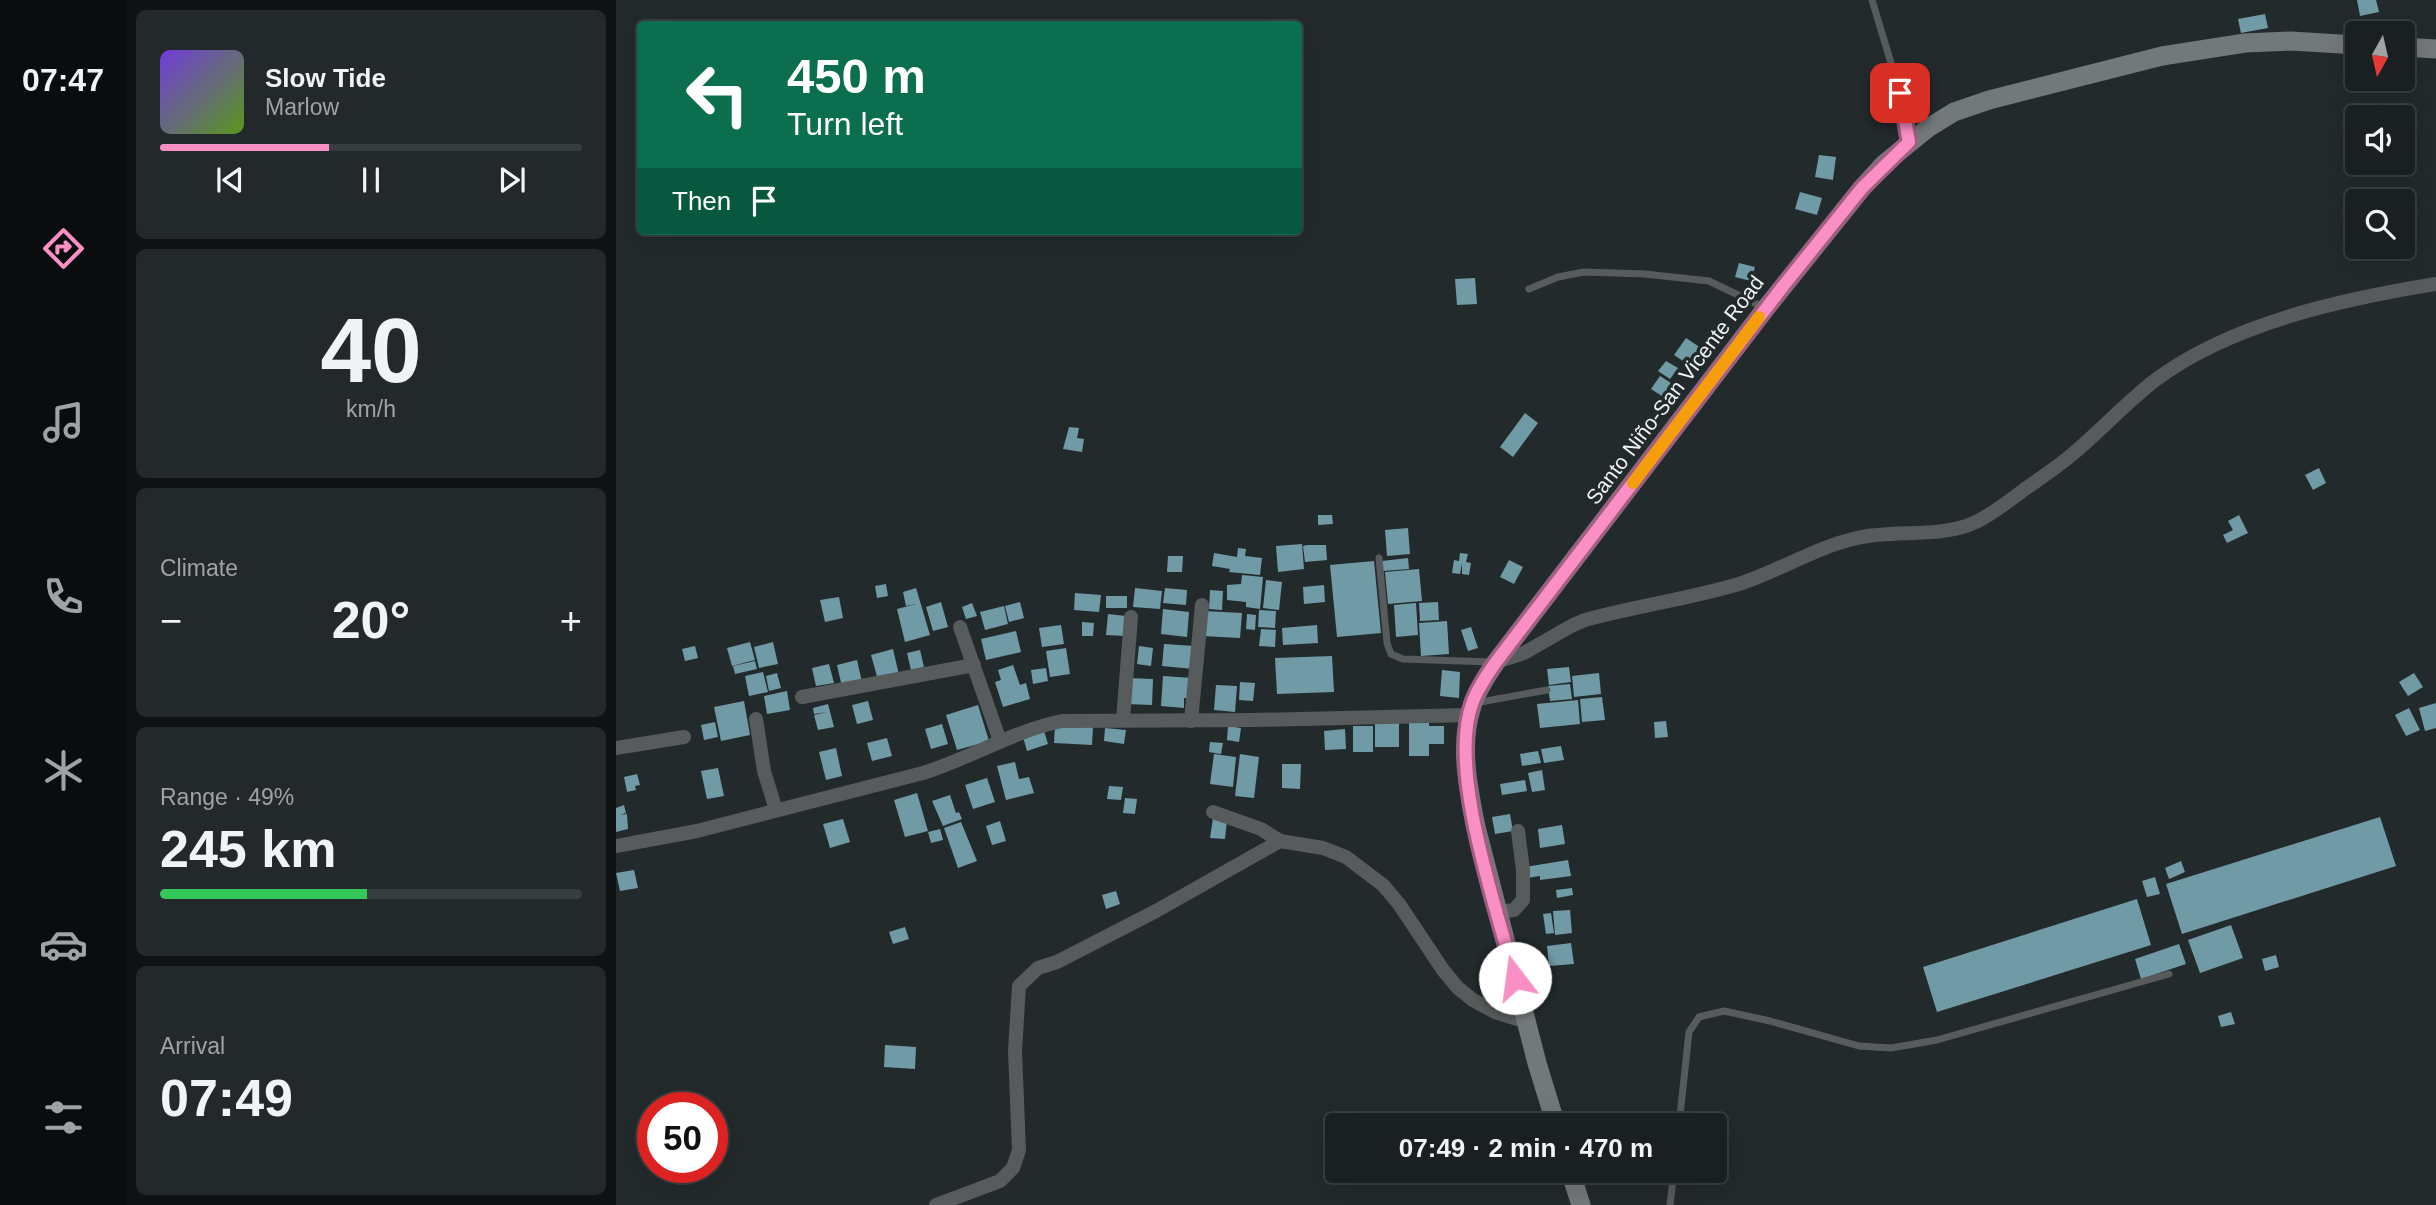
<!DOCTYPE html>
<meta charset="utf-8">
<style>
:root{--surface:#1a2021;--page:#23282a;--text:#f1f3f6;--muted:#9fa3a5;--line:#383e3f;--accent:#fa8fc6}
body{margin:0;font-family:Helvetica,sans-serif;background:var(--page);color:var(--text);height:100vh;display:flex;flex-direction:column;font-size:26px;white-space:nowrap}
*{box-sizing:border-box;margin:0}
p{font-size:23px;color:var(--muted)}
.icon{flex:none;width:38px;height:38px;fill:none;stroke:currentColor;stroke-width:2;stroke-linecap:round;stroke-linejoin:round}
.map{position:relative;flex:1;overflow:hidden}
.side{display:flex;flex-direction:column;gap:10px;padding:10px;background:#0e1212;width:490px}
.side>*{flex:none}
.banner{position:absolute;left:21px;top:21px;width:665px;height:214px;border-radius:7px;box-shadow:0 7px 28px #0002,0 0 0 2px var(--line);background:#0b6e4f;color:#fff;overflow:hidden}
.needle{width:46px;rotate:188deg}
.fabs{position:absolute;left:1729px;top:21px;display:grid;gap:14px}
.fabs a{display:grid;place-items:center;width:70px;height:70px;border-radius:7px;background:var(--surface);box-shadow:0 7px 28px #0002,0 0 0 2px var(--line);font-size:35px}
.speed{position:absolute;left:21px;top:1092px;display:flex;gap:14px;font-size:35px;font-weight:700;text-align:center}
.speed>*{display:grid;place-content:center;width:91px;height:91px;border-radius:50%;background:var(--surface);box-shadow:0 7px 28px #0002,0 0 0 2px var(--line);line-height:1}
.speed .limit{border:10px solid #d22;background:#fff;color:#111}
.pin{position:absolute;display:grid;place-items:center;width:60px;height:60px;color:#fff;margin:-30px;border-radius:14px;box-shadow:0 4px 10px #0006}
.me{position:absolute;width:77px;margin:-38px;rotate:345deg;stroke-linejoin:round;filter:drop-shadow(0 0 5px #0008)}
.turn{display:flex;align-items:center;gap:24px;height:147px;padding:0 35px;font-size:32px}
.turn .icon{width:91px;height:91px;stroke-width:2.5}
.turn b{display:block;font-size:49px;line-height:60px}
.then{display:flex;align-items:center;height:66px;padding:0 35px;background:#0003;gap:14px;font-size:26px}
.big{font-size:52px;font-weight:800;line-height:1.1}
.side .widget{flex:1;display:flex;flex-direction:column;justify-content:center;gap:10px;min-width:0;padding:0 24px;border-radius:10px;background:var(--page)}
.side .dial{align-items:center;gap:0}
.dial b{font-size:91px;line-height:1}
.song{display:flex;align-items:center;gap:21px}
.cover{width:84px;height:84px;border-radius:10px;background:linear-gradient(135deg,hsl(260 70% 55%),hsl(90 70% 35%))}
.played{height:7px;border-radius:4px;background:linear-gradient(90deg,var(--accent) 40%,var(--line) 40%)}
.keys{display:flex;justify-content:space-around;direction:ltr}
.heat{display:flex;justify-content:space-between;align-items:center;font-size:38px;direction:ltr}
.charge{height:10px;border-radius:5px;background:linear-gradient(90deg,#34c759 49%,var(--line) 0)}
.trip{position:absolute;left:709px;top:1113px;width:402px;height:70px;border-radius:7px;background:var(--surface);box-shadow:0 7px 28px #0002,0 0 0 2px var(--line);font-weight:800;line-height:70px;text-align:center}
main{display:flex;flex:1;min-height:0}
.menu{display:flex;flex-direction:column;width:126px;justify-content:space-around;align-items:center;background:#0a0d0d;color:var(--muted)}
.menu .icon{width:49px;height:49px}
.menu .on{color:var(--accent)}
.menu b{font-size:32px;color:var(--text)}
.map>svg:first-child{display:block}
.building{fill:#719aa7}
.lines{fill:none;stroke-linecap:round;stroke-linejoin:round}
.lane{stroke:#585b5c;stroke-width:7}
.street{stroke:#585b5c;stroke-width:14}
.secondary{stroke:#737879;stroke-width:19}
.route-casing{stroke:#a25d81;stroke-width:18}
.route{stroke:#fa8fc6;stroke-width:12}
.slow{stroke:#f59e0b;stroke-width:12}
.labels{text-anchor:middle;stroke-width:7;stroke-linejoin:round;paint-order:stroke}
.street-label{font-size:21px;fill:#f0f4f5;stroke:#232a2c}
</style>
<main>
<nav class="menu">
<b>07:47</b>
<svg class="icon on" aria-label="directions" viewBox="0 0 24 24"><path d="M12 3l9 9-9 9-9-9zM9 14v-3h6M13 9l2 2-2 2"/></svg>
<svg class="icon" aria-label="music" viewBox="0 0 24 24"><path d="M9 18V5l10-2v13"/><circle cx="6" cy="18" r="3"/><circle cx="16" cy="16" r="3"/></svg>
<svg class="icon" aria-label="phone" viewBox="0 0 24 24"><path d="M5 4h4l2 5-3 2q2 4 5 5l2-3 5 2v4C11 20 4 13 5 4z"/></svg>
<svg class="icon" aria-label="climate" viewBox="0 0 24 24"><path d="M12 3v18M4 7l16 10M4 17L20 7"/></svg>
<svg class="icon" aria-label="car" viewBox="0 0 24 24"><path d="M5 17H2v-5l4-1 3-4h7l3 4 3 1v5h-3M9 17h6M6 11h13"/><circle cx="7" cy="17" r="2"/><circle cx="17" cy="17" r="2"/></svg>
<svg class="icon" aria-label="filters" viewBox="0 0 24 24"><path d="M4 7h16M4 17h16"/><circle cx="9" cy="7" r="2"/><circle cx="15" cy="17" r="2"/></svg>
</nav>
<section class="side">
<div class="widget">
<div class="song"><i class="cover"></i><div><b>Slow Tide</b><p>Marlow</p></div></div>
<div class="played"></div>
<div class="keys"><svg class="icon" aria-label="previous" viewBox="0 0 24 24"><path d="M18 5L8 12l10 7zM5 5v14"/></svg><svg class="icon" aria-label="pause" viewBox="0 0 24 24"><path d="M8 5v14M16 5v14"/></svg><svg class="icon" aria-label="next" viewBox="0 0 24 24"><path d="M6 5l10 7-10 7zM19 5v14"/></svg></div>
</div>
<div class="widget dial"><b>40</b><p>km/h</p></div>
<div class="widget"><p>Climate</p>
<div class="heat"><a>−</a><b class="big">20°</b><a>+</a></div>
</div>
<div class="widget"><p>Range · 49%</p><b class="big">245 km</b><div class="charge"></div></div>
<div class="widget"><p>Arrival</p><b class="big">07:49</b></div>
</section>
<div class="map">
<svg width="1820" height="1205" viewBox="0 0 1820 1205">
<rect width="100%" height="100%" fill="#232a2c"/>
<!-- building -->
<g class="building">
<polygon points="1741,0 1760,0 1763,12 1744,16"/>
<polygon points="1649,14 1652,28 1625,33 1622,19"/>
<polygon points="1203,155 1220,157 1217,180 1199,177"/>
<polygon points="1184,192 1206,198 1201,215 1179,209"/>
<polygon points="1123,263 1139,267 1135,281 1119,277"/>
<polygon points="859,278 861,304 841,305 839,279"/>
<polygon points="1070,338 1085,348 1073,365 1058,355"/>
<polygon points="1050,361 1062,368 1054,379 1042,371"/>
<polygon points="1044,376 1058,385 1049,398 1035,389"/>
<polygon points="909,413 922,423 897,457 884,447"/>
<polygon points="453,427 463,428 461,438 468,439 466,452 447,449"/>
<polygon points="1703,468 1710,483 1697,490 1689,475"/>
<polygon points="702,515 716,515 717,524 702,525"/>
<polygon points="1623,515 1632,533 1611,543 1607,535 1617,530 1612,521"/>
<polygon points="792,528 794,554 771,556 769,530"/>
<polygon points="686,544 688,569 662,572 660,546"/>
<polygon points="691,545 710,545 711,560 689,562 687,546"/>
<polygon points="622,548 630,549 629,556 646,558 644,575 613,572 614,569 596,566 598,553 621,557"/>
<polygon points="844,553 852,554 850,562 855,563 853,575 846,574 846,563 844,574 836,573 838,560 843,561"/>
<polygon points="552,556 567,556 566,572 551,572"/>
<polygon points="792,558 793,569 767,571 766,561"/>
<polygon points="893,560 907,567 898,584 884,577"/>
<polygon points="758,561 765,633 721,637 714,565"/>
<polygon points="803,569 806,601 772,604 769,572"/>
<polygon points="626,575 647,577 644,609 630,607 630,602 611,600 611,585 625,584"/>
<polygon points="650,580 666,582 663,610 647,608"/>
<polygon points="270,584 272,596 261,598 259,586"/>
<polygon points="708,585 709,602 688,604 687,587"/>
<polygon points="300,588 314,635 289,642 281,609 300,604 290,606 287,592"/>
<polygon points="519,588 546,591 544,609 517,607"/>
<polygon points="549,588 571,590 570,605 547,603"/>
<polygon points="594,590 607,591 606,610 593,609"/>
<polygon points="459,593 485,595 483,612 458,610"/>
<rect x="490" y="596" width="21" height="12"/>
<polygon points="223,597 227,618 209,622 204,600"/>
<polygon points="325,602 332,627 317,631 310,607"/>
<polygon points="404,602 408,618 393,622 389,606"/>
<polygon points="822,602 823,620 804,621 803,603"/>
<polygon points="356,603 361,616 350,619 346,607"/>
<polygon points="800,603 802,635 780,637 778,605"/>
<polygon points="388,606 392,624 369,630 364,612"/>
<polygon points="547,609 573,612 571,637 545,634"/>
<polygon points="643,610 660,611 659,628 642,627"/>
<polygon points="588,611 626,613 624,638 586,636"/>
<polygon points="492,614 510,616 508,636 490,635"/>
<polygon points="631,614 640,615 639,630 630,629"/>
<polygon points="831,621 833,654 805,656 803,623"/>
<polygon points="466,622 478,623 477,636 466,636"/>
<polygon points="445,625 448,644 426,647 423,628"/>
<polygon points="701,625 702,643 667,645 666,628"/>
<polygon points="855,627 862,648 852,651 845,630"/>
<polygon points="645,629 660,630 659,647 643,646"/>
<polygon points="400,631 405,652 370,660 365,639"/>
<polygon points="134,642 139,660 116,666 111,648"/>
<polygon points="157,642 162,664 143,668 138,647"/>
<polygon points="548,644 579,646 577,669 546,666"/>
<polygon points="79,646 82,658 69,661 66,649"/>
<polygon points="523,646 537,648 535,666 521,664"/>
<polygon points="450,648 454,674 434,677 430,651"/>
<polygon points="277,649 283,675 262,680 255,655"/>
<polygon points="304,650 308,667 295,670 291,653"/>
<polygon points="716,656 718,692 661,694 659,658"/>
<polygon points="241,660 246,682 226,687 221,665"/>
<polygon points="139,661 141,669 119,674 117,666"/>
<polygon points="213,664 218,683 200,686 196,668"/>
<polygon points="397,665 404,685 410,683 414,699 387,707 379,682 385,680 382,670"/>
<polygon points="953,667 955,682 933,685 931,669"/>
<polygon points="430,668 432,681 417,684 415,670"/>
<polygon points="826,670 844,672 843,698 824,696"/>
<polygon points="147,672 152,692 133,696 129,676"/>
<polygon points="161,673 165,688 153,691 150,676"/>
<polygon points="983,673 985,694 958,697 956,676"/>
<polygon points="1798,673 1807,687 1792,696 1783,682"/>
<polygon points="547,676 577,678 576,699 568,698 568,708 545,706"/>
<polygon points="512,678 537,679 536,705 511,704"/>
<polygon points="624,682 639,683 637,701 623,700"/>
<polygon points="954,684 956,699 934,701 932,686"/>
<polygon points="600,685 621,686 619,712 598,710"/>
<polygon points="171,691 174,710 151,714 148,696"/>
<polygon points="986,697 989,720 966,722 964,699"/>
<polygon points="962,700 964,724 924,728 921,704"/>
<polygon points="128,701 134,735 105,741 98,707"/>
<polygon points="252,701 257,720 241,724 236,705"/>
<polygon points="1820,703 1820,728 1809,731 1803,708"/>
<polygon points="212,704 218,727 202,730 198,715 211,712 198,714 197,708"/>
<polygon points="362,705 373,741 341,750 330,715"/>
<polygon points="1793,708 1804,730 1790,736 1779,715"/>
<polygon points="1050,721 1052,737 1039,738 1038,722"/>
<polygon points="99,722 102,737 88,740 85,725"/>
<polygon points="793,722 813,723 813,726 828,726 828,744 813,744 813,756 793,756"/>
<polygon points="783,723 783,747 759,747 759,724"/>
<polygon points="326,724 332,744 315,749 309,729"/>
<polygon points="439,725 477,727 476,745 438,743"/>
<polygon points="612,726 625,728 623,742 611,740"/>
<rect x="737" y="726" width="20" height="26"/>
<polygon points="489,728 510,730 508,744 488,741"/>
<polygon points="729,729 730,749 709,750 708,731"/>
<polygon points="428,731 432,744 411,751 407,737"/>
<polygon points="271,738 276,756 256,761 251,743"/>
<polygon points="594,742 607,743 605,754 593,752"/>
<polygon points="945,746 948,760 928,763 925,749"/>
<polygon points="220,748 226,776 210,780 203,752"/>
<polygon points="922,751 925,763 906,766 904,754"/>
<polygon points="598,754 620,757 617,787 594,784"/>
<polygon points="624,754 643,757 638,798 619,796"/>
<polygon points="399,762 403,779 413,777 418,793 390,800 381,766"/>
<polygon points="666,764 685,764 684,789 666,788"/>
<polygon points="102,768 108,796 91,799 85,771"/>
<polygon points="926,770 929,790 916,792 912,773"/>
<polygon points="21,774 24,785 19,786 20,790 11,792 8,777"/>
<polygon points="371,778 379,802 357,809 349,785"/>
<polygon points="909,780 911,791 886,795 884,784"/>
<polygon points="493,786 507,787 505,800 491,799"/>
<polygon points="301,793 312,831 289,837 278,800"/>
<polygon points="334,795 340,813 343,812 346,819 327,826 316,801"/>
<polygon points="509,798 521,799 519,814 507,813"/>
<polygon points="8,805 10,813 4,815 11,814 12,829 0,832 0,808"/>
<polygon points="894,814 897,831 879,834 876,817"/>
<polygon points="1764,817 1780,866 1566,934 1550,884"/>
<polygon points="597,818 611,820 609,839 594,838"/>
<polygon points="227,819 234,842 214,848 207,824"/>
<polygon points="384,821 390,841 376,845 370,826"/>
<polygon points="345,822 361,861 342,868 328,828"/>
<polygon points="946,825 949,844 924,848 922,829"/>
<polygon points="324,829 327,840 315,843 312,832"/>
<polygon points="952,860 955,876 924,880 924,876 911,878 909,867"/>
<polygon points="1565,861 1569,872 1553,879 1549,868"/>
<polygon points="18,870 22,888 4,891 0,873"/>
<polygon points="1539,877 1544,894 1531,897 1526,881"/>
<polygon points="956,888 957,895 941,898 940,890"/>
<polygon points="500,891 504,904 490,909 486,895"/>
<polygon points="1521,899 1535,945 1321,1012 1307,967"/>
<polygon points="954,910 956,933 939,935 937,911"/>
<polygon points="935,913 938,933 930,934 927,914"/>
<polygon points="1615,925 1627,958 1584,973 1572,940"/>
<polygon points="289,927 293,939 277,944 273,932"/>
<polygon points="955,943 958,964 933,966 931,946"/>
<polygon points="1563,944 1570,964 1525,979 1519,959"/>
<polygon points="1660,955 1663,967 1649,971 1646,959"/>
<polygon points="1615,1012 1619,1024 1605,1027 1602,1016"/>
<polygon points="269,1045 300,1047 299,1069 268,1067"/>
</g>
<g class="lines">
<!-- lane -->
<g class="lane">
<polyline points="1256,0 1284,93 1293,141"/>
<polyline points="913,289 942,277 968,272 1029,274 1093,281 1149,308"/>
<polyline points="763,558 771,643 775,654 787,659 875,662"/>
<polyline points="859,703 931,690"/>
<polyline points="1063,1125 1073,1032 1083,1017 1108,1011 1154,1021 1243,1046 1275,1048 1321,1040 1553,974"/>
<polyline points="1054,1205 1058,1171"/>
</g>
<!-- street -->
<g class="street">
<polyline points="344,627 384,741"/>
<path d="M 880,662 L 908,653 L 957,625 L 969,620 C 1020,606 1072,599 1123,584 C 1163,571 1200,547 1241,538 C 1280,529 1324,539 1360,522 C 1378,513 1393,501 1409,489 C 1426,477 1443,466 1459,452 C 1486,429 1510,403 1538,381 C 1615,323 1727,299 1820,284"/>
<polyline points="186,697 358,665"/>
<polyline points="140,719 148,771 160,810"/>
<polyline points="507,720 515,617"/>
<polyline points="575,721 586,605"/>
<polyline points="0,748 68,737"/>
<polyline points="597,812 645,829 664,841 707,848 730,857 767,885 783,904 827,970 842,988 857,1000 879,1012 911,1022"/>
<path d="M 0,846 L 81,831 L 307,773 C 355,758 397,731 446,721 L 638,720 L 853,715"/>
<polyline points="882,912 898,910 907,900 907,870 902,831"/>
<polyline points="320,1205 384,1181 397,1168 403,1150 399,1051 403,986 422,968 441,962 540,911 664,841"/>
</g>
<!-- secondary -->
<g class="secondary">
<polyline points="1787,47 1820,49"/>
<path d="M 940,1125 L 921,1063 L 860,827 C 852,787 843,745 856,706 C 861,690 871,675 880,662 L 1150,308 L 1246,188 L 1269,163 L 1312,128 L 1338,112 L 1373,100 L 1546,56 L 1629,43 L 1675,41 L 1741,45"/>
<polyline points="954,1171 965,1205"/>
</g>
</g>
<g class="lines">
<defs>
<path id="route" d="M 899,978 C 881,909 832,771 856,704 C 861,689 871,675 880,662 L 1168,285 L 1246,188 L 1293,142 L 1284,93"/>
</defs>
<!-- route casing -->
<use href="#route" class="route-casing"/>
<!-- route -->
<use href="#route" class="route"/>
<!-- slow -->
<polyline class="slow" points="1017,483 1143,317"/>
</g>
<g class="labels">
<!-- street labels -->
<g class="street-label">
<text transform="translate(1059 390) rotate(-53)" y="7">Santo Niño-San Vicente Road</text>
</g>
</g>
</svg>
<div class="fabs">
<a><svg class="needle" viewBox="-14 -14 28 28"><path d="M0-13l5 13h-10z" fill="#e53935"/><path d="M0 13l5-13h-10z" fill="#9fa3a5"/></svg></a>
<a><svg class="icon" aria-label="sound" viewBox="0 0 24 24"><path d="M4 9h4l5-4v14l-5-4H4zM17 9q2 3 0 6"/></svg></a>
<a><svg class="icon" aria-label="search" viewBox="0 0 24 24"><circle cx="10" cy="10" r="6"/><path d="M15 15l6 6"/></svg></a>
</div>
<div class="speed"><div class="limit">50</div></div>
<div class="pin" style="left:1284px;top:93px;background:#d93025"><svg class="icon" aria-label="arrive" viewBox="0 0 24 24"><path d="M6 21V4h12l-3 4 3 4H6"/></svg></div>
<svg class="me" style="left:899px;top:978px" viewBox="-20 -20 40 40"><circle r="19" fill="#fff"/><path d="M0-13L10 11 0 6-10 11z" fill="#fa8fc6"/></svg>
<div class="trip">07:49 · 2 min · 470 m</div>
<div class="banner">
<div class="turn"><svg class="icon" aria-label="left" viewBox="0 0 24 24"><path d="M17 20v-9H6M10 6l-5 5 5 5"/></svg><div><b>450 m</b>Turn left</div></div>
<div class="then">Then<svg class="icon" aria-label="arrive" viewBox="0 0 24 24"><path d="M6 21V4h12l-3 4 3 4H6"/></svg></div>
</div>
</div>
</main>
